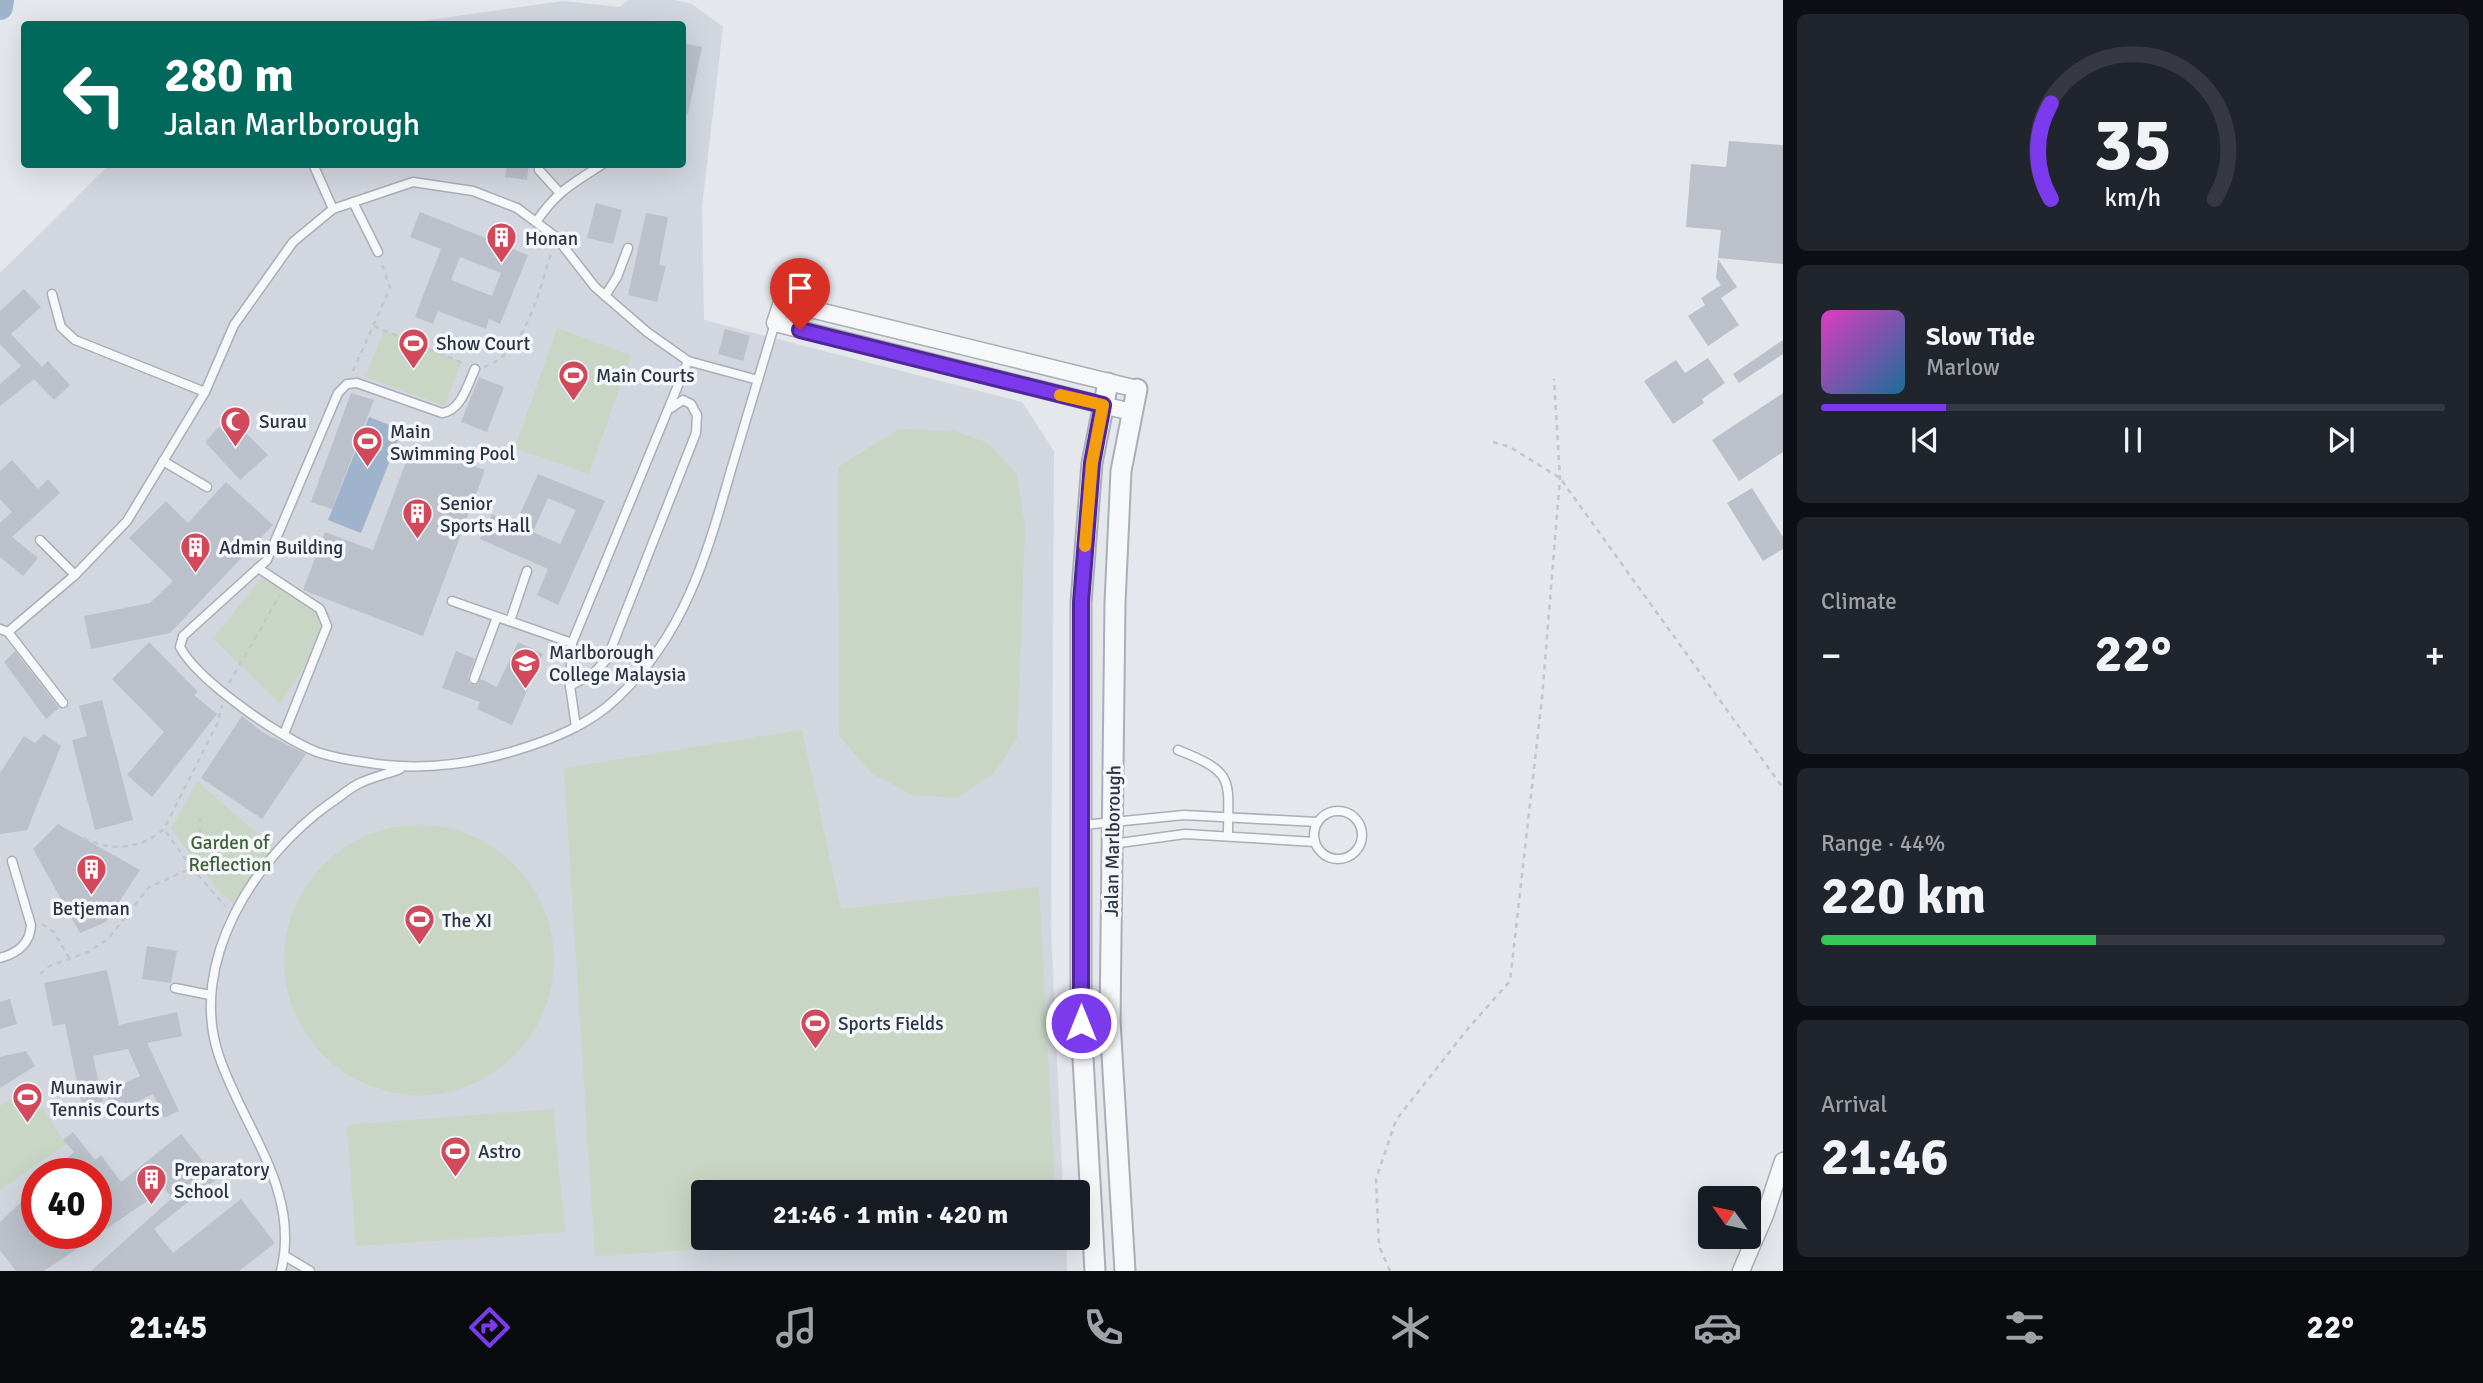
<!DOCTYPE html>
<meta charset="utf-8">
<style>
:root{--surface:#171b24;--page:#20242c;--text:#f1f3f6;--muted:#9ea1a6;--line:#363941;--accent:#7c3aed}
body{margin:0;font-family:Signika,sans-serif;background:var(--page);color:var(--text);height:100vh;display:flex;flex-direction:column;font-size:26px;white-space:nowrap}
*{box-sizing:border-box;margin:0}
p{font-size:23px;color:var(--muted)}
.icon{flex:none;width:38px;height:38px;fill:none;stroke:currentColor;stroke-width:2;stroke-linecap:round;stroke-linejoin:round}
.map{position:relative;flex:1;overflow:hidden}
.side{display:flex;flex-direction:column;gap:14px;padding:14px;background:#0d0f14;width:700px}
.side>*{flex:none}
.banner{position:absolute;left:21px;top:21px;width:665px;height:147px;border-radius:7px;box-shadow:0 7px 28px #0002;background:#00695c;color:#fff;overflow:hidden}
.needle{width:46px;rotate:303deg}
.buttons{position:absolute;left:1698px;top:1186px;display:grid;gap:14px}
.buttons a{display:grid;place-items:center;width:63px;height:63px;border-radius:7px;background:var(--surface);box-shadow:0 7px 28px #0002;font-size:35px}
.speed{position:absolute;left:21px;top:1158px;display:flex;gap:14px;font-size:35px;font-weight:700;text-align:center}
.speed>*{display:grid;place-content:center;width:91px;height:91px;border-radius:50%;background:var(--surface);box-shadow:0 7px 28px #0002;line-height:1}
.speed .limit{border:10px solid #d22;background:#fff;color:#111}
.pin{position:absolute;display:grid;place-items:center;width:60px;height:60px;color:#fff;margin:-72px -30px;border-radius:50% 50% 50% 0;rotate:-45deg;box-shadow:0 0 7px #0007}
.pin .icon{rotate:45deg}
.me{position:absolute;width:77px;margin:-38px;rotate:0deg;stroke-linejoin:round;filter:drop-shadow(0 0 5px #0008)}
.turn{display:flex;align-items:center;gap:24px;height:147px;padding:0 28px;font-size:32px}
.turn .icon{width:91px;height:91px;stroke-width:2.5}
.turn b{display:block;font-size:49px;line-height:60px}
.big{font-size:52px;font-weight:800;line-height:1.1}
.side .widget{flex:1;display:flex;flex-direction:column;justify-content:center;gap:10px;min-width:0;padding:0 24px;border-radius:10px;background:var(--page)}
.side .dial{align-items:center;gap:0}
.dial svg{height:182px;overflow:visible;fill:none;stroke:var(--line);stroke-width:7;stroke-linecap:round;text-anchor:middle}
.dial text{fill:var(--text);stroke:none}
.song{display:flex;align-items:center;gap:21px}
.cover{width:84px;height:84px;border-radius:10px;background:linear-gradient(135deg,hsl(310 70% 55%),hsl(200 70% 35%))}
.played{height:7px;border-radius:4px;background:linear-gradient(90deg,var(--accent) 20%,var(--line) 20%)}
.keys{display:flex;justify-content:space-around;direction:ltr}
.heat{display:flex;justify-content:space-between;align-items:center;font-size:38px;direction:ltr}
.charge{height:10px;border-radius:5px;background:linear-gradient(90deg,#34c759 44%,var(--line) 0)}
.trip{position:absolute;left:691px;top:1180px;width:399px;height:70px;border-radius:7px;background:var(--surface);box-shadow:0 7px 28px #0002;font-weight:800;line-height:70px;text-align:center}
.dock{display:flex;height:112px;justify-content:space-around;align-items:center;background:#090b0e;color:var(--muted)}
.dock .icon{width:49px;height:49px}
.dock .current{color:var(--accent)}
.dock b{font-size:32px;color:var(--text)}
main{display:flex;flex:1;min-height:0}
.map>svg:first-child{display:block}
.built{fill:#d2d6de;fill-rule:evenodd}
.green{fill:#c9d6c5}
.water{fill:#9fb4cc}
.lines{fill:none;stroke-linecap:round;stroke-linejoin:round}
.river{stroke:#9fb4cc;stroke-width:26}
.building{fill:#bbc0ca;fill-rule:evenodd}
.service-casing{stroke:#a9aeb7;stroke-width:11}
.minor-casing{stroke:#a9aeb7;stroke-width:19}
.tertiary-casing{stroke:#a9aeb7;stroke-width:23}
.path{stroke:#c2c5cb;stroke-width:2.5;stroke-dasharray:5 5;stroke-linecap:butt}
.service{stroke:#f7f8fa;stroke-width:8}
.minor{stroke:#f7f8fa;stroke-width:16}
.tertiary{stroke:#f7f8fa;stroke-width:19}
.route-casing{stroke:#51269a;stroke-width:18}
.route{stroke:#7c3aed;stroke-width:12}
.slow{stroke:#f59e0b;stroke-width:12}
.labels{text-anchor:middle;stroke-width:7;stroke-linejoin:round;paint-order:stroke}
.poi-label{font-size:19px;fill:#2b3445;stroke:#f4f6f9;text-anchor:start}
.street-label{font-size:19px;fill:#2b3445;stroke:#f4f6f9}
.park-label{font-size:19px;fill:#3f6138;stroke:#f4f6f9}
</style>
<main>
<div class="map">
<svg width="1783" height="1271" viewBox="0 0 1783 1271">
<rect width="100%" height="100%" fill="#e4e7ec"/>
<!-- built -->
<path class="built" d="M 628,0 L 675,0 L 692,4 L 723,27 L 702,206 L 704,320 L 1022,402 L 1054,451 L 1051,929 L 1063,1192 L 704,1192 L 704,1237 L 1066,1237 L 1067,1271 L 0,1271 L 0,273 L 109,165 L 682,164 L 682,24 L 401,24 L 563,1 L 620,7 ZM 37,1174 L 96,1174 L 96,1234 L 37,1234 Z"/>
<!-- green -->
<g class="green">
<polygon points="557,328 631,355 589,474 515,448"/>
<polygon points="384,330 461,362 445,406 365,377"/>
<polygon points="899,429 955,431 988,443 1016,473 1025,527 1017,738 993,774 957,798 912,795 871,773 839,736 838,467"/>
<polygon points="266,573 332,622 280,704 213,638"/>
<polygon points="802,730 841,909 1039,887 1055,1192 704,1192 704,1237 894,1237 595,1256 564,768"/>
<polygon points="197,781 273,847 236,904 220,893 171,829"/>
<circle cx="419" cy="960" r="135"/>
<polygon points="28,1086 66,1144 0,1190 0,1106"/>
<polygon points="553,1109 565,1232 356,1246 347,1125"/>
</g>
<!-- water -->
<polygon class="water" points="369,417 402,430 361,533 328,520"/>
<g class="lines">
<!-- river -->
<polyline class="river" points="0,7 1,0"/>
</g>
<!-- building -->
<g class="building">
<polygon points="682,43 702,47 688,114 682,114"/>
<polygon points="1729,141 1783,145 1783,264 1718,258 1721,230 1686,227 1691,164 1726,167"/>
<polygon points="507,164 529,164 527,180 505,177"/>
<polygon points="596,203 622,210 613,244 587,238"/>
<path d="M 420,212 L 528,255 L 500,324 L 489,319 L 486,329 L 438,311 L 433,324 L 415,317 L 441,249 L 410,237 ZM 460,257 L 501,273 L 492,296 L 451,280 Z"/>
<polygon points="646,213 668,217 659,265 666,266 657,302 628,295"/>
<polygon points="1718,259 1737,287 1721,298 1739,325 1708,346 1688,316 1705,305 1701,298 1721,285 1716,278"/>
<polygon points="24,289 41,307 11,334 42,367 48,361 70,385 54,400 34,379 0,406 0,384 21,366 0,344 0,311"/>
<polygon points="725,329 750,336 743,361 718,354"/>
<polygon points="1783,340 1783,354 1739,383 1733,374"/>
<polygon points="1708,358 1725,383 1702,399 1704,403 1673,424 1644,381 1676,360 1685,373"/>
<polygon points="479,377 504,387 487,432 461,422"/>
<polygon points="351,393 374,400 332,509 311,502"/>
<polygon points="1783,393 1783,452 1739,481 1712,440"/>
<polygon points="229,416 268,455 240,480 205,442"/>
<polygon points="413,443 485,470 423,636 303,590 325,532 373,550"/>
<polygon points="12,460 38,489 48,479 60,493 12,537 38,558 23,576 0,557 0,523 12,512 0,499 0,471"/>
<path d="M 538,474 L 605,501 L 558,605 L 537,595 L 548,569 L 480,539 L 492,514 L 515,525 ZM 548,498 L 576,510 L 560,544 L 533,532 Z"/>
<polygon points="226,482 273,525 170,633 91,649 84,616 150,603 173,581 129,538 166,501 188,523"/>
<polygon points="1752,488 1783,537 1783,549 1763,561 1727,503"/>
<polygon points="149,642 198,692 194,695 217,714 152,797 127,775 164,732 112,679"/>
<polygon points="518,642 543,654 512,725 477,709 480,702 442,688 456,651 475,659 468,677 469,684 476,685 481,679 497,687"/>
<polygon points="15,651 59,708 46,719 4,662"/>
<polygon points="102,700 133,820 95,830 72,740 87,736 79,706"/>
<polygon points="242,716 262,732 306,754 262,819 201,778"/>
<polygon points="44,734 61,746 27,830 0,834 0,773 24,736 35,743"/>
<polygon points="58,824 140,870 106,922 80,933 33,849"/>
<polygon points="147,946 177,951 171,983 142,979"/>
<polygon points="107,970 119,1025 177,1012 182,1036 147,1043 179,1111 164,1118 153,1094 115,1112 105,1092 140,1076 128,1049 93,1056 103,1102 82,1106 65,1024 53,1026 44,983"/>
<polygon points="10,999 17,1024 0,1029 0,1002"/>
<polygon points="26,1051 35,1066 0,1088 0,1057"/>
<polygon points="73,1132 95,1160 101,1155 121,1182 181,1134 217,1179 154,1229 173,1253 241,1199 275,1243 239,1271 91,1271 172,1198 165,1189 44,1271 16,1271 0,1250 0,1222 37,1187 37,1234 96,1234 96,1174 50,1174 74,1152 63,1140"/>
</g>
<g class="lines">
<defs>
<g id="service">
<polyline points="313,164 333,209"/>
<polyline points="539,170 559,192"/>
<polyline points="353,202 378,252"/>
<path d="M 536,222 C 557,191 572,184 603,164"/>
<polyline points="52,294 61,327 75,340 205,392"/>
<polyline points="605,296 617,277 628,248"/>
<path d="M 475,369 C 468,384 461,411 442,413 L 357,383 L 347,384 L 338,393 L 267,560 L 183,636 L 180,647 C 198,681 281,738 317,752 C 332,757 348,760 364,762 C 415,771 464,766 514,751 C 551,740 589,725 617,698 C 684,636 707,555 731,470 C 746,421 760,372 775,323"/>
<polyline points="163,461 207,487"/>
<polyline points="40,540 75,575"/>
<polyline points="258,568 320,609 327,626 284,734"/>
<polyline points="452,601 572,643"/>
<polyline points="510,621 527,571"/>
<polyline points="0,629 8,632 63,703"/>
<polyline points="8,632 75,575 127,521 205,392 234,325 293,242 333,209 413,182 473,191 517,208 556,237 595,287 647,332 688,361 758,380"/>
<polyline points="474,679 497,617"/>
<polyline points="570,686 595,672 607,659 696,433 697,415 691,404 683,400 671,408"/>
<polyline points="576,727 570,686 572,643 688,361"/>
<path d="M 1178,750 C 1236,773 1228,779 1228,836"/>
<circle cx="1338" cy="835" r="24"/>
<polyline points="1083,825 1184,815 1317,822"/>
<polyline points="1112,844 1185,834 1315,842"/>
<path d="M 0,958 C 18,953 30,944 31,925 L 12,861"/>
<polyline points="175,988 210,995"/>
<polyline points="285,1256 310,1271"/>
<path d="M 281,1271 C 301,1190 243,1128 219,1056 C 187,962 255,857 329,804 C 339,798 349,788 360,783 C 373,777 387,774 400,769"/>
</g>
<g id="minor">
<polyline points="1131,412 775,323 782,302 1137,389"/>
<polyline points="1741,1271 1765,1215 1783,1161"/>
</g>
<g id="tertiary">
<polyline points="1095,1271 1081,1023 1081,602 1092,463 1108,383"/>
<polyline points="1125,1271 1110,1021 1115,603 1121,471 1137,389"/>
</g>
</defs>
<!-- service casing -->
<use href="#service" class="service-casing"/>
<!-- minor casing -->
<use href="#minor" class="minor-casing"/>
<!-- tertiary casing -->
<use href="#tertiary" class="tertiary-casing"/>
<!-- path -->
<g class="path">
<polyline points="374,326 465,364"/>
<path d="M 484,367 C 527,352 539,290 552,251"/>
<polyline points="353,371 390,288 381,262"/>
<polyline points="1493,442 1510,447 1560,478 1783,788"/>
<polyline points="229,683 280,595"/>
<polyline points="200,818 200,841 192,868 225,906"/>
<path d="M 84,838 C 109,852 142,849 164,829 L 217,724 L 222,705"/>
<polyline points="42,924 54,932 69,958"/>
<polyline points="40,974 50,966 88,952 108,939 149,887 192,868 164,829"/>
<polyline points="1390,1271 1379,1246 1376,1179 1396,1120 1466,1031 1510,981 1542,698 1560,478 1554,379"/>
</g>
<!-- service -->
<use href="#service" class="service"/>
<!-- minor -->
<use href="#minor" class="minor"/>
<!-- tertiary -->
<use href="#tertiary" class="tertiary"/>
</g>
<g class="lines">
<defs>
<polyline id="route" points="800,330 1103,405 1092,463 1081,602 1081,1023"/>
</defs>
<!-- route casing -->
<use href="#route" class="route-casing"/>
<!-- route -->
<use href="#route" class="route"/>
<!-- slow -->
<polyline class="slow" points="1060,395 1103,405 1092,463 1085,546"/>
</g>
<!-- icons -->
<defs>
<symbol id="building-pin" viewBox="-11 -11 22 30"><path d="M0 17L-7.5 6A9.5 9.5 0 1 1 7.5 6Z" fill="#d1495b" stroke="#f4f6f9"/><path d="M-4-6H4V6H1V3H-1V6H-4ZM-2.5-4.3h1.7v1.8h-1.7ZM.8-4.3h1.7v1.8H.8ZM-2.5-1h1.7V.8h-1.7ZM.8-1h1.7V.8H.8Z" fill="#fff"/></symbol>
<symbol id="stadium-pin" viewBox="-11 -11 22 30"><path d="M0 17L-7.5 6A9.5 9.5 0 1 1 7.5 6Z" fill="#d1495b" stroke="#f4f6f9"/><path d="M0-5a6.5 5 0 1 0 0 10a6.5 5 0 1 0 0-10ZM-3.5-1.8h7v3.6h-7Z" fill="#fff"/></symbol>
<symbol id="mosque-pin" viewBox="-11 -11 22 30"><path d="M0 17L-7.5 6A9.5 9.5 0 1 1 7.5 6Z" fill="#d1495b" stroke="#f4f6f9"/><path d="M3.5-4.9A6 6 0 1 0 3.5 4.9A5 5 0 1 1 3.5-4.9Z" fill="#fff"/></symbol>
<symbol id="university-pin" viewBox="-11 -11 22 30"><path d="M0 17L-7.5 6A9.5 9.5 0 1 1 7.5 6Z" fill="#d1495b" stroke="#f4f6f9"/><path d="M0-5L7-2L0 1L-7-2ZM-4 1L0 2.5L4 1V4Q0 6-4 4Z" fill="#fff"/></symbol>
</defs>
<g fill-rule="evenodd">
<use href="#building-pin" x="484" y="220" width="35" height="47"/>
<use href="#stadium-pin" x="396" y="326" width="35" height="47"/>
<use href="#stadium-pin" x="556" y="358" width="35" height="47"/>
<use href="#mosque-pin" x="218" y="404" width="35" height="47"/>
<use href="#stadium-pin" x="350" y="424" width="35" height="47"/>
<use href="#building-pin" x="400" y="496" width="35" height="47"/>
<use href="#building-pin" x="178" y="530" width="35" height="47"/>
<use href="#university-pin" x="508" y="646" width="35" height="47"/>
<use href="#building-pin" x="74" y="852" width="35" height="47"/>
<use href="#stadium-pin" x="402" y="902" width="35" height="47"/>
<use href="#stadium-pin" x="798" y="1006" width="35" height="47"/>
<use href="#stadium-pin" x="10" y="1080" width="35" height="47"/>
<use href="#stadium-pin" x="438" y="1134" width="35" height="47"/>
<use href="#building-pin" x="134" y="1162" width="35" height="47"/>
</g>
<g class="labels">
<!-- poi labels -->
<g class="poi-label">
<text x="525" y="245">Honan</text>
<text x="436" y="350">Show Court</text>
<text x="596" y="382">Main Courts</text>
<text x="259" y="428">Surau</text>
<text x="390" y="438">Main<tspan x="390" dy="22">Swimming Pool</tspan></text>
<text x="440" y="510">Senior<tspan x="440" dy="22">Sports Hall</tspan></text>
<text x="219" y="554">Admin Building</text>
<text x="549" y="659">Marlborough<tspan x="549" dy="22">College Malaysia</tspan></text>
<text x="91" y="915" text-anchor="middle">Betjeman</text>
<text x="442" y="927">The XI</text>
<text x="838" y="1030">Sports Fields</text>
<text x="50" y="1094">Munawir<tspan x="50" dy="22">Tennis Courts</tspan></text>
<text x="478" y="1158">Astro</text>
<text x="174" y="1176">Preparatory<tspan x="174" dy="22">School</tspan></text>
</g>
<!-- street labels -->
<g class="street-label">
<text transform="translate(1112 841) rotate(-89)" y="7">Jalan Marlborough</text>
</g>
<!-- park labels -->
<g class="park-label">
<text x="230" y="849">Garden of<tspan x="230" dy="22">Reflection</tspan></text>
</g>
</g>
</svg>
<div class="buttons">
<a><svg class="needle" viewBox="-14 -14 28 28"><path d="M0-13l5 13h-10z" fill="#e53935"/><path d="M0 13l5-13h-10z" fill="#9ea1a6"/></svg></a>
</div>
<div class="speed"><div class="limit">40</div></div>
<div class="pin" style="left:800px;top:330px;background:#d93025"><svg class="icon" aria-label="arrive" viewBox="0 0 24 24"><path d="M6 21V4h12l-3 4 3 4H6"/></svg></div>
<svg class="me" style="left:1081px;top:1023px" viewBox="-20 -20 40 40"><circle r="17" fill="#7c3aed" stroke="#fff" stroke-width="3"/><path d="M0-11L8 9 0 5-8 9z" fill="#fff"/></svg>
<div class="trip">21:46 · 1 min · 420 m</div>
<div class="banner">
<div class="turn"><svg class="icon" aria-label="left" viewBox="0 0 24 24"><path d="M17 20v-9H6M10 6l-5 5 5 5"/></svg><div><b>280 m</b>Jalan Marlborough</div></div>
</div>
</div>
<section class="side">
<div class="widget dial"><svg viewBox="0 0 100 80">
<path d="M14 69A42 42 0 1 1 86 69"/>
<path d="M14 69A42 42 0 0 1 14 27" stroke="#7c3aed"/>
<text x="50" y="56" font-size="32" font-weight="700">35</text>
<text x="50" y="72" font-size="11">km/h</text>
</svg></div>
<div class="widget">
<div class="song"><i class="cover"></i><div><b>Slow Tide</b><p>Marlow</p></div></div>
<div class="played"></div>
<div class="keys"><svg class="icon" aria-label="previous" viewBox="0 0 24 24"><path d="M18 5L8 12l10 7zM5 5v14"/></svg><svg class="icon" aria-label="pause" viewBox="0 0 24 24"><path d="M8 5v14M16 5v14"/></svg><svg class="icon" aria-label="next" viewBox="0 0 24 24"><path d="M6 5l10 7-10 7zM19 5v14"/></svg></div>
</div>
<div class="widget"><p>Climate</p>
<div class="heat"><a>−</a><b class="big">22°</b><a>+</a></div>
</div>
<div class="widget"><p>Range · 44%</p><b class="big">220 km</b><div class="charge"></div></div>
<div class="widget"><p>Arrival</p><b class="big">21:46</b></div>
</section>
</main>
<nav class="dock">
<b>21:45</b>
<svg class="icon current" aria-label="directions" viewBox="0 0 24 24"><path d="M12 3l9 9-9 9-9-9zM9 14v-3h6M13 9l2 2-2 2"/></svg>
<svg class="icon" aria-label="music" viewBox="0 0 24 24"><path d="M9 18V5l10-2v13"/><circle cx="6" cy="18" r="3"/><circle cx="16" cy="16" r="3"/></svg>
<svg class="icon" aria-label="phone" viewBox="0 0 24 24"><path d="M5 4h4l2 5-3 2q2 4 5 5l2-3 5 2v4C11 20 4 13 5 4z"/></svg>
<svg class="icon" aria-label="climate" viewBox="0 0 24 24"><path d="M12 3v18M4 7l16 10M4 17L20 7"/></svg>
<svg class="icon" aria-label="car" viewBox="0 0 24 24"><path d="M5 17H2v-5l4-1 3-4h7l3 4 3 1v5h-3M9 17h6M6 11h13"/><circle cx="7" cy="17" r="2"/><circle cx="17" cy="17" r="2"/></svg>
<svg class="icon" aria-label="filters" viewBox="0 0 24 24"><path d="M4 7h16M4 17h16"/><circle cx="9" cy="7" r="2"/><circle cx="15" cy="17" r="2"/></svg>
<b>22°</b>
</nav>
